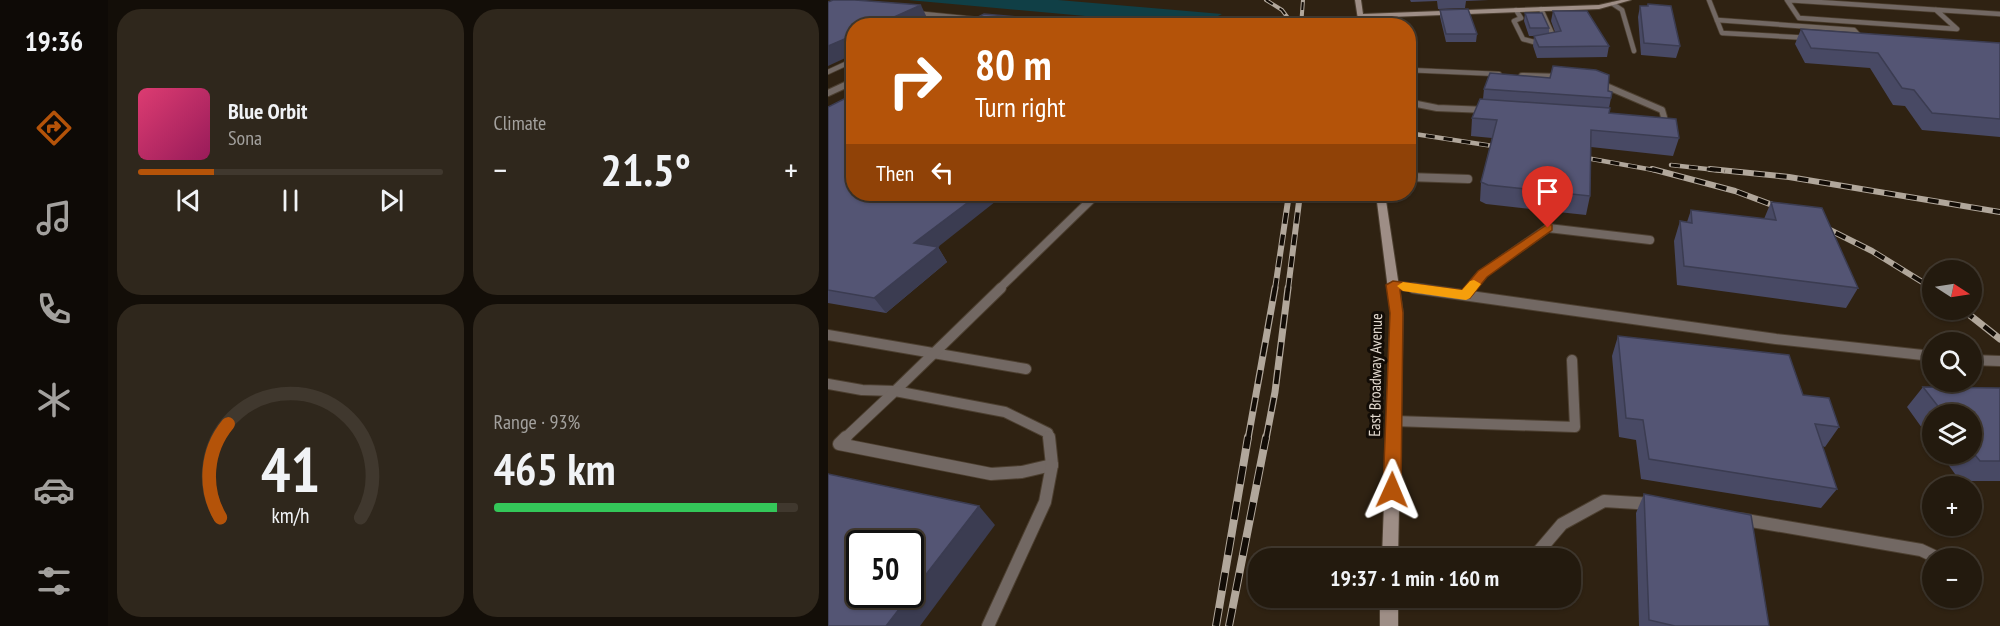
<!DOCTYPE html>
<meta charset="utf-8">
<style>
:root{--surface:#231a0e;--page:#2f271c;--text:#f1f3f6;--muted:#a3a19e;--line:#40382e;--accent:#b45309}
body{margin:0;font-family:"PT Sans Narrow",sans-serif;background:var(--page);color:var(--text);height:100vh;display:flex;flex-direction:column;font-size:22px;white-space:nowrap}
*{box-sizing:border-box;margin:0}
p{font-size:20px;color:var(--muted)}
.icon{flex:none;width:33px;height:33px;fill:none;stroke:currentColor;stroke-width:2;stroke-linecap:round;stroke-linejoin:round}
.map{position:relative;flex:1;overflow:hidden}
.details{display:flex;flex-direction:column;gap:9px;padding:9px;background:#130e08;width:720px}
.details>*{flex:none}
.hud{position:absolute;left:18px;top:18px;width:570px;height:183px;border-radius:24px;box-shadow:0 2px 4px #0004,0 0 0 2px var(--line);background:#b45309;color:#fff;overflow:hidden}
.needle{width:39px;rotate:102deg}
.tools{position:absolute;left:1094px;top:260px;display:grid;gap:12px}
.tools a{display:grid;place-items:center;width:60px;height:60px;border-radius:50%;background:var(--surface);box-shadow:0 2px 4px #0004,0 0 0 2px var(--line);font-size:30px}
.speed{position:absolute;left:18px;top:530px;display:flex;gap:12px;font-size:30px;font-weight:700;text-align:center}
.speed>*{display:grid;place-content:center;width:78px;height:78px;border-radius:50%;background:var(--surface);box-shadow:0 2px 4px #0004,0 0 0 2px var(--line);line-height:1}
.speed .limit{border:3px solid #111;border-radius:9px;background:#fff;color:#111}
.pin{position:absolute;display:grid;place-items:center;width:51px;height:51px;color:#fff;margin:-62px -26px;border-radius:50% 50% 50% 0;rotate:-45deg;box-shadow:0 0 6px #0007}
.pin .icon{rotate:45deg}
.me{position:absolute;width:66px;margin:-33px;rotate:1deg;stroke-linejoin:round;filter:drop-shadow(0 0 4px #0008)}
.turn{display:flex;align-items:center;gap:21px;height:126px;padding:0 30px;font-size:27px}
.turn .icon{width:78px;height:78px;stroke-width:2.5}
.turn b{display:block;font-size:42px;line-height:51px}
.then{display:flex;align-items:center;height:57px;padding:0 30px;background:#0003;gap:12px;font-size:22px}
.big{font-size:45px;font-weight:700;line-height:1.1}
.details .card{flex:1;display:flex;flex-direction:column;justify-content:center;gap:9px;min-width:0;padding:0 21px;border-radius:24px;background:var(--page)}
.details .dial{align-items:center;gap:0}
.dial svg{height:156px;overflow:visible;fill:none;stroke:var(--line);stroke-width:7;stroke-linecap:round;text-anchor:middle}
.dial text{fill:var(--text);stroke:none}
.song{display:flex;align-items:center;gap:18px}
.cover{width:72px;height:72px;border-radius:9px;background:linear-gradient(135deg,hsl(340 70% 55%),hsl(330 70% 35%))}
.played{height:6px;border-radius:3px;background:linear-gradient(90deg,var(--accent) 25%,var(--line) 25%)}
.keys{display:flex;justify-content:space-around;direction:ltr}
.heat{display:flex;justify-content:space-between;align-items:center;font-size:33px;direction:ltr}
.charge{height:9px;border-radius:4px;background:linear-gradient(90deg,#34c759 93%,var(--line) 0)}
.details .tiles{flex:1;display:grid;gap:9px;grid-template-columns:repeat(2,1fr)}
.trip{position:absolute;left:420px;top:548px;width:333px;height:60px;border-radius:24px;background:var(--surface);box-shadow:0 2px 4px #0004,0 0 0 2px var(--line);font-weight:700;line-height:60px;text-align:center}
main{display:flex;flex:1;min-height:0}
.menu{display:flex;flex-direction:column;width:108px;justify-content:space-around;align-items:center;background:#0e0a06;color:var(--muted)}
.menu .icon{width:42px;height:42px}
.menu .selected{color:var(--accent)}
.menu b{font-size:27px;color:var(--text)}
.map>svg:first-child{display:block}
.water{fill:#103f46}
.lines{fill:none;stroke-linecap:round;stroke-linejoin:round}
.lane-far4-casing{stroke:#4c3f30;stroke-width:6}
.lane-far3-casing{stroke:#4c3f30;stroke-width:8}
.lane-far2-casing{stroke:#4c3f30;stroke-width:10}
.lane-far1-casing{stroke:#4c3f30;stroke-width:12}
.lane-casing{stroke:#4c3f30;stroke-width:14}
.secondary-casing{stroke:#4c3f30;stroke-width:2}
.lane-far4{stroke:#726863;stroke-width:4.5}
.lane-far3{stroke:#726863;stroke-width:6}
.lane-far2{stroke:#726863;stroke-width:8}
.lane-far1{stroke:#726863;stroke-width:10}
.lane{stroke:#726863;stroke-width:12}
.secondary{fill:#9e8e86;fill-rule:evenodd}
.rail-far4-casing{stroke:#b1a79b;stroke-width:4}
.rail-far3-casing{stroke:#b1a79b;stroke-width:4.5}
.rail-far2-casing{stroke:#b1a79b;stroke-width:6}
.rail-far1-casing{stroke:#b1a79b;stroke-width:7}
.rail-casing{stroke:#b1a79b;stroke-width:8}
.rail-far4{stroke:#120c06;stroke-width:2;stroke-dasharray:8;stroke-linecap:butt}
.rail-far3{stroke:#120c06;stroke-width:3;stroke-dasharray:9;stroke-linecap:butt}
.rail-far2{stroke:#120c06;stroke-width:4;stroke-dasharray:11;stroke-linecap:butt}
.rail-far1{stroke:#120c06;stroke-width:4.5;stroke-dasharray:14;stroke-linecap:butt}
.rail{stroke:#120c06;stroke-width:6;stroke-dasharray:18;stroke-linecap:butt}
.wall{fill:#484964}
.shaded-wall{fill:#3b3c51}
.building{fill:#545574;stroke:#3b3c51;stroke-width:1.5;fill-rule:evenodd}
.route{fill:#b45309;stroke:#753606;stroke-width:1.5}
.slow{fill:#f59e0b}
.labels{text-anchor:middle;stroke-width:6;stroke-linejoin:round;paint-order:stroke}
.street-label{font-size:16px;fill:#e2d9cf;stroke:#120c06}
</style>
<main>
<nav class="menu">
<b>19:36</b>
<svg class="icon selected" aria-label="directions" viewBox="0 0 24 24"><path d="M12 3l9 9-9 9-9-9zM9 14v-3h6M13 9l2 2-2 2"/></svg>
<svg class="icon" aria-label="music" viewBox="0 0 24 24"><path d="M9 18V5l10-2v13"/><circle cx="6" cy="18" r="3"/><circle cx="16" cy="16" r="3"/></svg>
<svg class="icon" aria-label="phone" viewBox="0 0 24 24"><path d="M5 4h4l2 5-3 2q2 4 5 5l2-3 5 2v4C11 20 4 13 5 4z"/></svg>
<svg class="icon" aria-label="climate" viewBox="0 0 24 24"><path d="M12 3v18M4 7l16 10M4 17L20 7"/></svg>
<svg class="icon" aria-label="car" viewBox="0 0 24 24"><path d="M5 17H2v-5l4-1 3-4h7l3 4 3 1v5h-3M9 17h6M6 11h13"/><circle cx="7" cy="17" r="2"/><circle cx="17" cy="17" r="2"/></svg>
<svg class="icon" aria-label="filters" viewBox="0 0 24 24"><path d="M4 7h16M4 17h16"/><circle cx="9" cy="7" r="2"/><circle cx="15" cy="17" r="2"/></svg>
</nav>
<section class="details">
<div class="tiles">
<div class="card">
<div class="song"><i class="cover"></i><div><b>Blue Orbit</b><p>Sona</p></div></div>
<div class="played"></div>
<div class="keys"><svg class="icon" aria-label="previous" viewBox="0 0 24 24"><path d="M18 5L8 12l10 7zM5 5v14"/></svg><svg class="icon" aria-label="pause" viewBox="0 0 24 24"><path d="M8 5v14M16 5v14"/></svg><svg class="icon" aria-label="next" viewBox="0 0 24 24"><path d="M6 5l10 7-10 7zM19 5v14"/></svg></div>
</div>
<div class="card"><p>Climate</p>
<div class="heat"><a>−</a><b class="big">21.5°</b><a>+</a></div>
</div>
<div class="card dial"><svg viewBox="0 0 100 80">
<path d="M14 69A42 42 0 1 1 86 69"/>
<path d="M14 69A42 42 0 0 1 18 21" stroke="#b45309"/>
<text x="50" y="56" font-size="32" font-weight="700">41</text>
<text x="50" y="72" font-size="11">km/h</text>
</svg></div>
<div class="card"><p>Range · 93%</p><b class="big">465 km</b><div class="charge"></div></div>
</div>
</section>
<div class="map">
<svg width="1172" height="626" viewBox="0 0 1172 626">
<rect width="100%" height="100%" fill="#2f2212"/>
<!-- water -->
<polygon class="water" points="80,0 230,0 394,14 384,19 383,25 368,26"/>
<g class="lines">
<defs>
<g id="lane-far4">
<polyline points="881,0 894,33 982,38"/>
<polyline points="785,4 794,10 806,51"/>
<polyline points="688,10 693,18 686,21 695,39 706,42 727,40 713,9"/>
<polyline points="1108,10 1129,29 971,18 959,0 1172,14"/>
<polyline points="86,13 156,20"/>
<polyline points="889,20 1026,30 1036,41"/>
<polyline points="100,26 118,17"/>
<polyline points="580,70 671,74"/>
<polyline points="0,72 26,60"/>
</g>
<g id="lane-far3">
<polyline points="694,76 734,77"/>
<polyline points="771,83 834,110 836,117 832,124 828,124"/>
<polyline points="580,91 584,103 609,108 659,110"/>
<polyline points="0,93 26,81"/>
</g>
<g id="lane-far2">
<polyline points="580,177 640,179"/>
<polyline points="565,285 596,289"/>
<polyline points="171,289 269,194"/>
<polyline points="642,289 654,274 720,228 822,240"/>
</g>
<g id="lane-far1">
<polyline points="585,288 948,339 1104,356"/>
<polyline points="638,295 643,288"/>
<polyline points="0,335 198,369"/>
<polyline points="1143,360 1172,361"/>
<polyline points="0,384 34,390 67,391 173,288"/>
<polyline points="566,421 747,427 744,360"/>
<polyline points="16,439 67,391 177,412 220,433 221,439"/>
</g>
<g id="lane">
<polyline points="18,437 11,444 163,474 194,472 224,465"/>
<polyline points="221,437 224,465"/>
<polyline points="912,519 1093,550 1110,558"/>
<polyline points="705,558 734,524 776,501 825,504"/>
<polyline points="561,598 587,597"/>
<polyline points="160,626 217,502 224,465"/>
</g>
<g id="secondary">
<polygon points="527,0 533,0 535,14 771,5 793,0 803,0 771,9 536,18 537,26 531,26"/>
<polygon points="548,194 557,194 575,313 570,558 554,558 563,313"/>
<rect x="552" y="597" width="18" height="29"/>
</g>
</defs>
<!-- lane-far4 casing -->
<use href="#lane-far4" class="lane-far4-casing"/>
<!-- lane-far3 casing -->
<use href="#lane-far3" class="lane-far3-casing"/>
<!-- lane-far2 casing -->
<use href="#lane-far2" class="lane-far2-casing"/>
<!-- lane-far1 casing -->
<use href="#lane-far1" class="lane-far1-casing"/>
<!-- lane casing -->
<use href="#lane" class="lane-casing"/>
<!-- secondary casing -->
<use href="#secondary" class="secondary-casing"/>
<!-- lane-far4 -->
<use href="#lane-far4" class="lane-far4"/>
<!-- lane-far3 -->
<use href="#lane-far3" class="lane-far3"/>
<!-- lane-far2 -->
<use href="#lane-far2" class="lane-far2"/>
<!-- lane-far1 -->
<use href="#lane-far1" class="lane-far1"/>
<!-- lane -->
<use href="#lane" class="lane"/>
<!-- secondary -->
<use href="#secondary" class="secondary"/>
<defs>
<g id="rail-far4">
<polyline points="438,0 454,10 466,26"/>
<polyline points="473,26 475,0"/>
</g>
<g id="rail-far3">
<polyline points="580,133 678,148"/>
<polyline points="747,156 831,171"/>
<polyline points="843,165 897,171"/>
</g>
<g id="rail-far2">
<polyline points="824,169 907,191 958,210"/>
<polyline points="882,169 961,177 1172,212"/>
<polyline points="988,223 1044,251 1104,288"/>
<polyline points="447,289 461,194"/>
<polyline points="460,289 472,194"/>
</g>
<g id="rail-far1">
<polyline points="1134,309 1172,339"/>
<polyline points="420,439 447,288"/>
<polyline points="438,439 447,392 460,288"/>
</g>
<g id="rail">
<polyline points="388,626 420,437"/>
<polyline points="401,626 438,437"/>
</g>
</defs>
<!-- rail-far4 casing -->
<use href="#rail-far4" class="rail-far4-casing"/>
<!-- rail-far3 casing -->
<use href="#rail-far3" class="rail-far3-casing"/>
<!-- rail-far2 casing -->
<use href="#rail-far2" class="rail-far2-casing"/>
<!-- rail-far1 casing -->
<use href="#rail-far1" class="rail-far1-casing"/>
<!-- rail casing -->
<use href="#rail" class="rail-casing"/>
<!-- rail-far4 -->
<use href="#rail-far4" class="rail-far4"/>
<!-- rail-far3 -->
<use href="#rail-far3" class="rail-far3"/>
<!-- rail-far2 -->
<use href="#rail-far2" class="rail-far2"/>
<!-- rail-far1 -->
<use href="#rail-far1" class="rail-far1"/>
<!-- rail -->
<use href="#rail" class="rail"/>
</g>
<!-- wall -->
<g class="wall">
<polygon points="582,0 661,0 638,1 637,8 610,9 609,1 583,2"/>
<polygon points="820,4 852,46 848,58 813,55 810,17 812,6 819,6"/>
<polygon points="612,10 649,34 648,42 618,42 612,17"/>
<polygon points="725,11 781,46 779,57 709,58 705,46 706,36 701,36 696,21 697,13 721,28 721,33 727,32 723,21"/>
<polygon points="973,29 1172,43 1172,137 1094,130 1077,106 1065,105 1042,68 977,63 967,44"/>
<polygon points="656,89 780,91 783,98 781,108 781,113 851,138 845,156 763,147 762,196 758,215 658,204 652,201 653,182 664,138 643,136 644,118 655,99"/>
<polygon points="0,107 110,247 119,262 58,313 0,303"/>
<polygon points="943,202 1030,288 1018,308 849,285 846,241 852,221 859,222 863,210 936,219"/>
<polygon points="790,336 975,395 1011,427 997,447 994,446 1009,489 993,508 813,479 808,440 791,437 784,356"/>
<polygon points="1095,387 1172,388 1172,481 1132,481 1112,453 1143,453 1143,414 1104,414 1104,442 1079,407"/>
<polygon points="816,494 941,626 811,626 808,513"/>
</g>
<!-- shaded-wall -->
<g class="shaded-wall">
<polygon points="93,5 100,20 87,26 46,26"/>
<polygon points="26,35 26,54 0,66 0,46"/>
<polygon points="151,194 177,194 110,247 119,262 58,313 46,298 86,243"/>
<polygon points="151,506 167,525 92,626 58,626"/>
</g>
<!-- building -->
<g class="building">
<polygon points="5,0 27,0 93,5 46,26 26,26 26,35 0,46 0,2"/>
<polygon points="820,4 843,6 852,46 816,43 812,6 820,6"/>
<polygon points="640,9 649,34 618,34 612,10"/>
<polygon points="725,11 759,11 781,46 711,47 706,36 733,31"/>
<polygon points="697,13 714,13 721,28 702,28"/>
<polygon points="156,14 293,26 132,26"/>
<polygon points="973,29 1172,43 1172,119 1104,113 1086,90 1074,88 1050,53 983,48"/>
<polygon points="725,66 768,70 781,75 780,91 784,92 783,98 656,89 662,73 722,78"/>
<polygon points="26,94 26,194 151,194 86,243 110,247 46,298 0,290 0,107"/>
<polygon points="652,99 782,108 781,113 848,119 851,138 763,130 762,196 660,185 653,182 669,120 644,118"/>
<polygon points="943,202 994,208 1030,288 856,266 852,221 864,223 863,210 948,220"/>
<polygon points="790,336 961,355 975,395 1001,398 1011,427 987,424 1009,489 821,459 815,420 798,418"/>
<polygon points="1095,387 1172,388 1172,461 1152,461 1143,450 1143,414 1116,414"/>
<path d="M 0,474 L 151,506 L 58,626 L 0,626 ZM 32,543 L 82,543 L 82,594 L 32,594 Z"/>
<polygon points="816,494 923,515 941,626 847,626 821,620"/>
</g>
<!-- route -->
<polygon class="route" points="720,224 724,225 724,230 659,277 642,298 572,290 575,313 573,490 570,495 564,498 558,495 555,490 562,313 558,285 565,281 634,290 650,271"/>
<!-- slow -->
<polygon class="slow" points="646,280 653,284 642,298 638,300 575,291 569,286 575,282 634,290 642,281"/>
<g class="labels">
<!-- street labels -->
<g class="street-label">
<text transform="translate(547 375) rotate(-89)" y="6">East Broadway Avenue</text>
</g>
</g>
</svg>
<div class="tools">
<a><svg class="needle" viewBox="-14 -14 28 28"><path d="M0-13l5 13h-10z" fill="#e53935"/><path d="M0 13l5-13h-10z" fill="#a3a19e"/></svg></a>
<a><svg class="icon" aria-label="search" viewBox="0 0 24 24"><circle cx="10" cy="10" r="6"/><path d="M15 15l6 6"/></svg></a>
<a><svg class="icon" aria-label="layers" viewBox="0 0 24 24"><path d="M12 4l9 5-9 5-9-5zM3 14l9 5 9-5"/></svg></a>
<a>+</a>
<a>−</a>
</div>
<div class="speed"><div class="limit">50</div></div>
<div class="pin" style="left:720px;top:228px;background:#d93025"><svg class="icon" aria-label="arrive" viewBox="0 0 24 24"><path d="M6 21V4h12l-3 4 3 4H6"/></svg></div>
<svg class="me" style="left:564px;top:490px" viewBox="-20 -20 40 40"><path d="M0-17L14 15 0 8-14 15z" fill="#b45309" stroke="#fff" stroke-width="4"/></svg>
<div class="trip">19:37 · 1 min · 160 m</div>
<div class="hud">
<div class="turn"><svg class="icon" aria-label="right" viewBox="0 0 24 24"><path d="M7 20v-9h11M14 6l5 5-5 5"/></svg><div><b>80 m</b>Turn right</div></div>
<div class="then">Then<svg class="icon" aria-label="left" viewBox="0 0 24 24"><path d="M17 20v-9H6M10 6l-5 5 5 5"/></svg></div>
</div>
</div>
</main>
